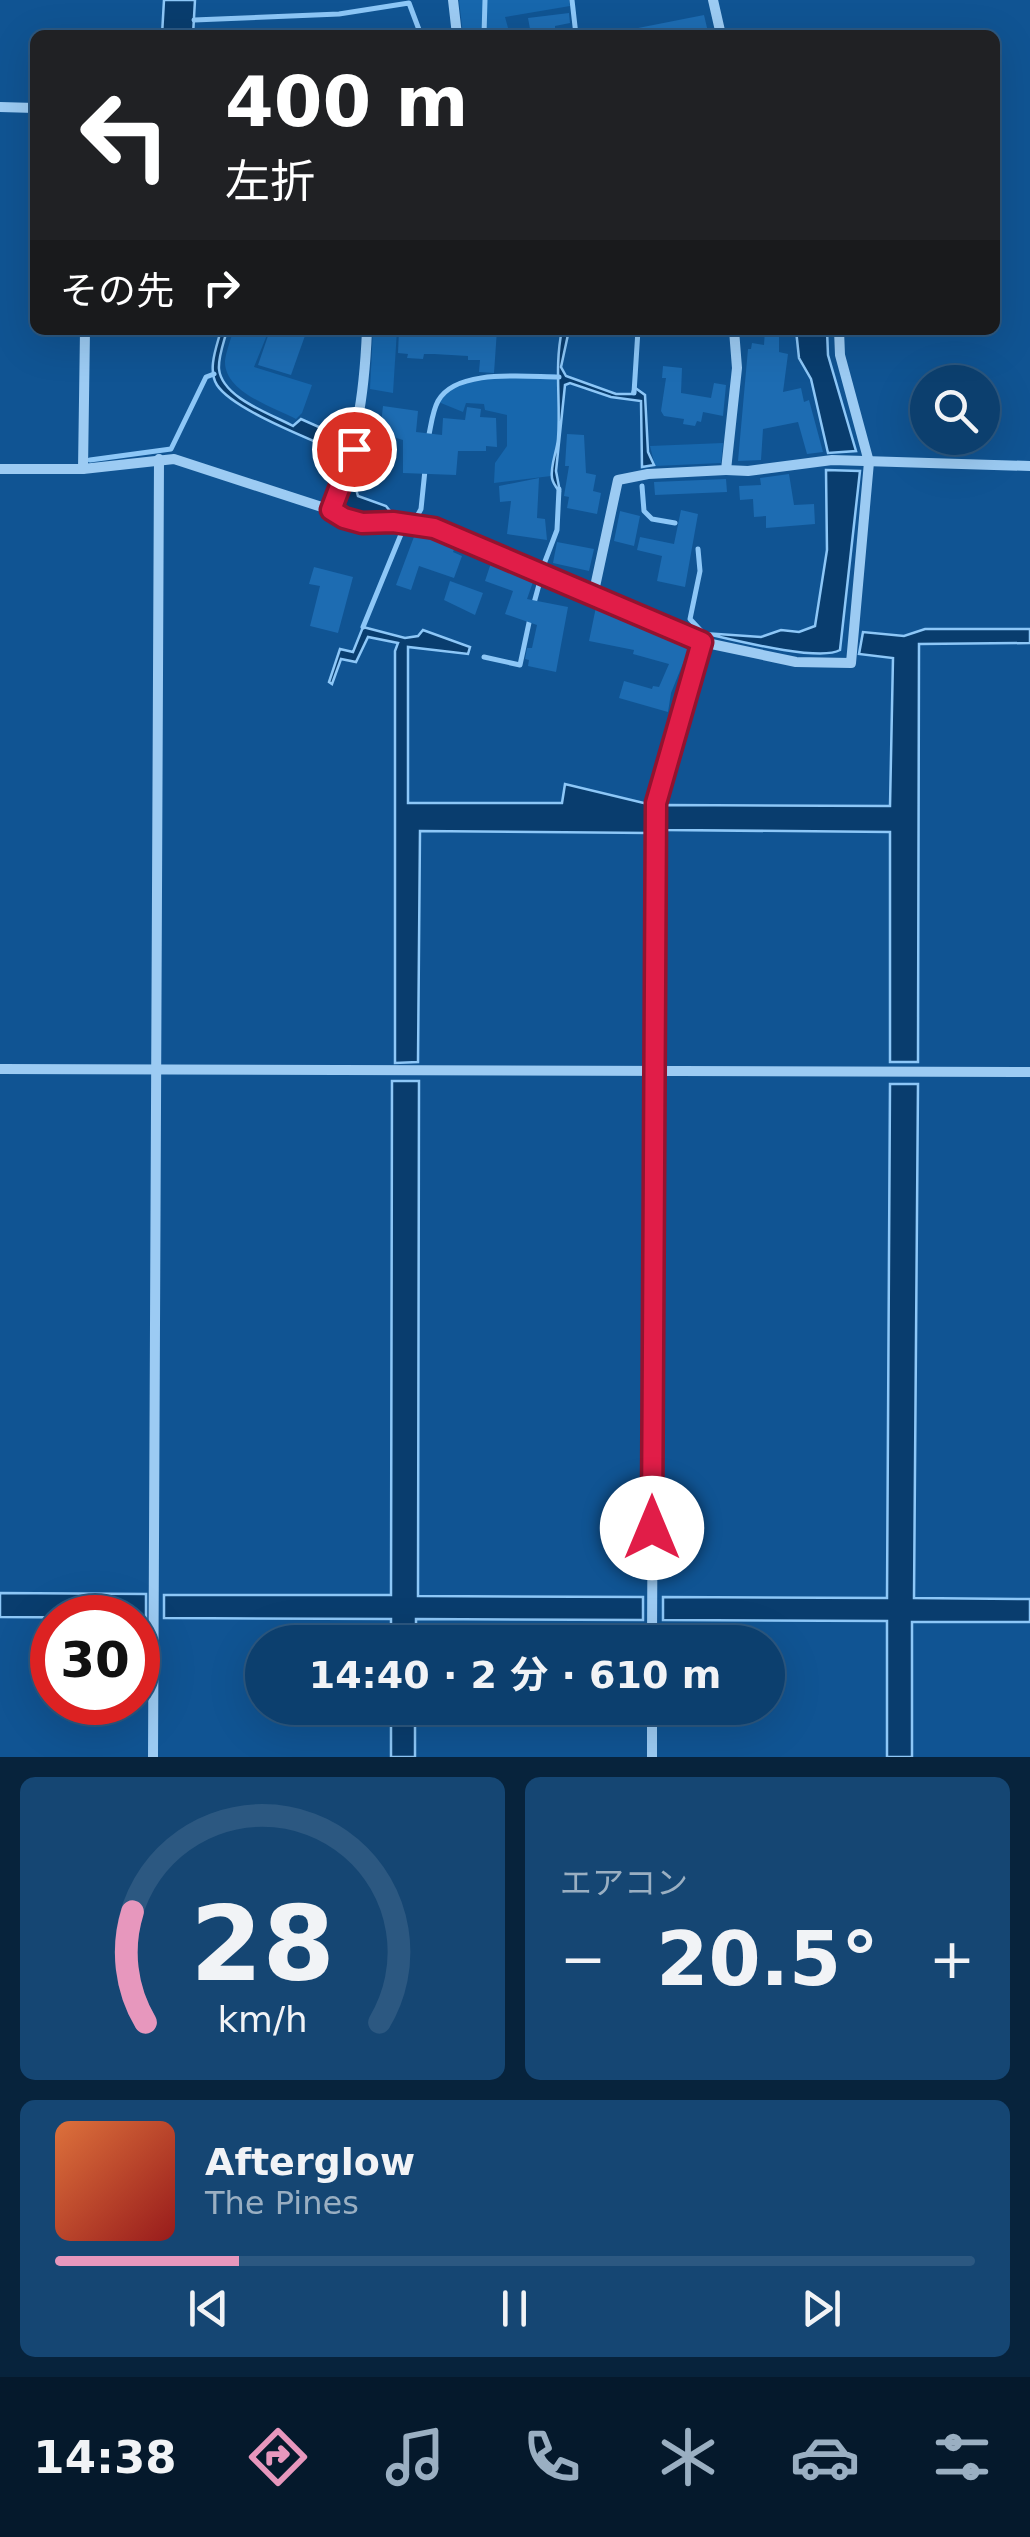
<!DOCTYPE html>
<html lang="ja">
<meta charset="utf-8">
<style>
:root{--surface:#0c3f6e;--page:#154673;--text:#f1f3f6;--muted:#9aafc2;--line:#2c5881;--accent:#e797bd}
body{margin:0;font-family:"DejaVu Sans","Noto Sans JP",sans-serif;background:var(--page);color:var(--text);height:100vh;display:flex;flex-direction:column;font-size:38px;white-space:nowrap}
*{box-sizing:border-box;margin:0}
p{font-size:32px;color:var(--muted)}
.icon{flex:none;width:55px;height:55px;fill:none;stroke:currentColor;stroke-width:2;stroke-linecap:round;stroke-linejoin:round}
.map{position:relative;height:1757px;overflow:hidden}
.side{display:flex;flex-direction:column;gap:20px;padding:20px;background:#07233c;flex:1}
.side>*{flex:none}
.banner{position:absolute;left:30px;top:30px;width:970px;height:305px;border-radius:15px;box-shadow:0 10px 40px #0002,0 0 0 2px var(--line);background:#202124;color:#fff;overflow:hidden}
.tools{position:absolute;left:910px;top:365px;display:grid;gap:20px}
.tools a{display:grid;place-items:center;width:90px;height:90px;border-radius:50%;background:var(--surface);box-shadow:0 10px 40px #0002,0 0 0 2px var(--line);font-size:50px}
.speed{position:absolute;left:30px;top:1595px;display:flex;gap:20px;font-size:50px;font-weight:700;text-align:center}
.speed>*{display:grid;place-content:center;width:130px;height:130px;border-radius:50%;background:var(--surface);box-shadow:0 10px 40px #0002,0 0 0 2px var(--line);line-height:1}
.speed .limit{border:15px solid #d22;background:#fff;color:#111}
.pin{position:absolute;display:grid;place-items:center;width:85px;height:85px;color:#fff;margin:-42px;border:5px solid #fff;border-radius:50%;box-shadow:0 2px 10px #0007}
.me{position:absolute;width:110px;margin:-55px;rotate:0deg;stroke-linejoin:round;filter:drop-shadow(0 0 8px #0008)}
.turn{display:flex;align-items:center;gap:35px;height:210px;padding:0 30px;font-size:45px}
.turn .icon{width:130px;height:130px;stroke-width:2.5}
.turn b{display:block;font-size:70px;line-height:85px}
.then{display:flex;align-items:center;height:95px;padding:0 30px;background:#0003;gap:20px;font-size:38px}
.big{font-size:75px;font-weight:700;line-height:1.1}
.side .widget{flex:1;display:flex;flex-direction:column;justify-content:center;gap:15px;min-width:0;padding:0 35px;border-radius:15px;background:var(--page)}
.side .dial{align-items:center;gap:0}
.dial svg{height:260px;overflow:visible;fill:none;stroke:var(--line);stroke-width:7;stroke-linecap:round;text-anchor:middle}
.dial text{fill:var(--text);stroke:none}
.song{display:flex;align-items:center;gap:30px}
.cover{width:120px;height:120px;border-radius:15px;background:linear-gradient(135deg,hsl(20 70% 55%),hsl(0 70% 35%))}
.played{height:10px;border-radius:5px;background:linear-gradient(90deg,var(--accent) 20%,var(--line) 20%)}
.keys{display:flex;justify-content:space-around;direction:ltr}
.heat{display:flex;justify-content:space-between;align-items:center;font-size:55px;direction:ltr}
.side .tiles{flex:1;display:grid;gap:20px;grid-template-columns:1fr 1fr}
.widget:last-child{grid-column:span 2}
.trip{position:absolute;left:245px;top:1625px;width:540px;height:100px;border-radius:50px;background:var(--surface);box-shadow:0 10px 40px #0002,0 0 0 2px var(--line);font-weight:700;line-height:100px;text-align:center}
.tabs{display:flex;height:160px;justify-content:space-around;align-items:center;background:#05192c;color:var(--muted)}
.tabs .icon{width:70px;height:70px}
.tabs .on{color:var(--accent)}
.tabs b{font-size:45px;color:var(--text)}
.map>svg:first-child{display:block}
.green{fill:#1767ad}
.water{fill:#093d6e;stroke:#8dc7f7;stroke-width:2.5}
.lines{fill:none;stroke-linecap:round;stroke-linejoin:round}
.stream{stroke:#8dc7f7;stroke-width:5}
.building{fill:#1d6cb2}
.street{stroke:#9ccbf3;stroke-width:10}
.route-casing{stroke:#92132f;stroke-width:25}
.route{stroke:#e11d48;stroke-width:18}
</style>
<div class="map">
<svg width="1030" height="1757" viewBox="0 0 1030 1757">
<rect width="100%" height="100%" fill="#105493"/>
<!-- green -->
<g class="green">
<polygon points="459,0 569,0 570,6 505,17 510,35 463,35"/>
<path d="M 233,330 L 269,330 L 254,367 L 312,385 L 302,413 L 296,419 C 273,407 224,392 225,361 C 226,351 231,340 233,330 Z"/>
<polygon points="373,330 397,330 393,393 370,389"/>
<path d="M 555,374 C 567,404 557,444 551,476 L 494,483 L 495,463 L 507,446 L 507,415 L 485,410 L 484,404 L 466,403 L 463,412 L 436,401 C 464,367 514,375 555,374 Z"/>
<polygon points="723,443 721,463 655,466 650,446"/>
</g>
<!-- water -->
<g class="water">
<polygon points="164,0 195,0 193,35 162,35"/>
<path d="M 221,330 L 227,330 C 224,342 218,357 219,369 C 222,398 271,414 293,426 L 301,419 L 348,440 L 344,454 C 315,441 233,410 217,385 C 207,369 217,346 221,330 Z"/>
<path d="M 562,330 L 569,330 L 561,367 L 566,376 L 616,394 L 632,394 L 634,387 L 645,395 L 648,452 L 654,465 L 642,467 L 641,401 L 611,397 L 570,383 L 565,385 L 556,471 L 560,492 C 556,487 553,484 552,478 C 550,466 557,451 558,439 C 561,401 554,367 562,330 Z"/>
<polygon points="796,330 827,330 828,355 856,451 828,453 811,379 799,358"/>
<polygon points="358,451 364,451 368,463 355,486 358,496 386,506 390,511 387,518 360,519 345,514 340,502"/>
<path d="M 826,470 L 860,471 L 840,650 C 819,662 730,639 703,633 L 761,637 L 781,630 L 799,632 L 815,626 L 827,550 Z"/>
<polygon points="363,627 405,638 418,636 423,630 470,647 468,654 408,647 408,803 562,803 565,784 648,804 649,833 420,831 418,1062 395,1063 395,651 398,643 368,637 356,662 341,659 332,684 329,682 340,649 353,652"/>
<polygon points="925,629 1030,629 1030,643 919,644 918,1062 890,1062 890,832 666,830 666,805 890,806 893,658 859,654 863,632 904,636"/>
<polygon points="392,1081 419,1081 418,1596 643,1597 643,1620 416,1619 416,1642 391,1642 391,1619 164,1618 164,1595 391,1595"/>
<polygon points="890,1084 918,1084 914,1598 1030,1599 1030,1622 912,1622 912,1757 887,1757 887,1621 663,1620 663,1597 887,1598"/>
<polygon points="0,1593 146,1594 146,1618 0,1617"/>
<rect x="391" y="1708" width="24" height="49"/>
</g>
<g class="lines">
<!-- stream -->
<g class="stream">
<polyline points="572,0 576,35"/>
<polyline points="194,20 339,14 409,3 421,35"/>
<polyline points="484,35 485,0"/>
<polyline points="634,393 638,330"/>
<path d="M 428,439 C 431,427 432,412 438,401 C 456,368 526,377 559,377"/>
<polyline points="90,460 171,449 206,377 214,374"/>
<polyline points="642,486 644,511 652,519 675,523"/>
<polyline points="386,514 416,518 421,509 425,470"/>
<polyline points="698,549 700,571 690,619 703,633"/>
<polyline points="544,564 557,530 559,489"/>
<polyline points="534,603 540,581"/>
<polyline points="363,627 404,527"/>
<polyline points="484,657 520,665 530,618"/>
</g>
</g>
<!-- building -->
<g class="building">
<polygon points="569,13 570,23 555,26 555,31 538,33 537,28 530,29 528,18"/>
<polygon points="704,15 708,32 690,35 633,35 633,29"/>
<polygon points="270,330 307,330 291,375 258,365"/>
<polygon points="399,330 471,334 471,330 497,330 494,373 479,372 480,360 468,360 468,356 434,354 424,354 423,359 407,358 408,354 398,353"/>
<polygon points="765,330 779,330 779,352 788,354 783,392 801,388 804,402 809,400 823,452 807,454 798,422 763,429 761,460 738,461 748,349 751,349 752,343 764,345"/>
<polygon points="663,366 682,368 681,393 711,398 714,383 726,385 723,416 703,412 701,422 697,421 695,426 683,424 684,419 664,416 661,411 666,378 662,378"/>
<polygon points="383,406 418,411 416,432 442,435 443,418 465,420 467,407 481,409 480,417 496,418 497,447 486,446 486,451 458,451 456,475 403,473 403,440 380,433"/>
<polygon points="567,434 584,435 586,473 596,475 593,491 601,493 597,514 567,508 569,497 564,496 569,466 565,466"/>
<polygon points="789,474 794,505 814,504 815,524 766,528 766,516 754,517 753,499 740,500 739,486 761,485 760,478"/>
<polygon points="539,478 537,518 545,519 547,540 507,534 511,501 500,502 499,486"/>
<polygon points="726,479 727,492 655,495 654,482"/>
<polygon points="681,510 698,514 685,587 657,581 662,556 637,550 640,537 674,544"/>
<polygon points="620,511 640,516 634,546 614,541"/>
<polygon points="415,534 455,547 453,552 462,556 454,578 419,566 411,590 396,585"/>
<polygon points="557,542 594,549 589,571 553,563"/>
<polygon points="492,560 534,579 527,599 568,607 556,672 528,666 529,660 525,659 527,648 532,648 537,625 505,614 513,591 485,581"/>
<polygon points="314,567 353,577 338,633 310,626 320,586 309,584"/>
<polygon points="450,581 483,593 475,615 444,600"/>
<polygon points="596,607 690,646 671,693 668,712 619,698 624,681 652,689 653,686 659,687 669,664 633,654 634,650 589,641"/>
</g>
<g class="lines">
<!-- street -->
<g class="street">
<polyline points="453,0 457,35"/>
<polyline points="713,0 721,35"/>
<polyline points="0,107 35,108"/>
<path d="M 0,469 L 83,469 L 174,459 L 331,510 C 356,442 364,403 367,330"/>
<polyline points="83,469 85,330"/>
<polyline points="726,470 748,471 832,460 1030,466"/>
<path d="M 331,510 C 363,530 401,518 436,529 C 489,545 541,574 593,596"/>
<polyline points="702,642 593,596 618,480 648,474 726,470 737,368 734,330"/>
<polyline points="0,1069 1030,1072"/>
<polyline points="652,1642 656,803 702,642 796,662 851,663 869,462 840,355 839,330"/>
<polyline points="153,1757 159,459"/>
<polyline points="652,1757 652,1708"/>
</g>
</g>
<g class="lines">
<defs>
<polyline id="route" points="354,449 331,510 344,518 362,523 393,522 434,528 702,642 656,803 652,1528"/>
</defs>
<!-- route casing -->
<use href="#route" class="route-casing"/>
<!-- route -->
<use href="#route" class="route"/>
</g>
</svg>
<div class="tools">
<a><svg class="icon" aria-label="search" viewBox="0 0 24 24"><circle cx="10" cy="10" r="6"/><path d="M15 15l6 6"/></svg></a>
</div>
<div class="speed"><div class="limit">30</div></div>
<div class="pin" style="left:354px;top:449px;background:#d93025"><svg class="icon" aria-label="arrive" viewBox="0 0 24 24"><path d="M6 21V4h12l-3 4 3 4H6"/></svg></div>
<svg class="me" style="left:652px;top:1528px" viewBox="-20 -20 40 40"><circle r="19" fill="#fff"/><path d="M0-13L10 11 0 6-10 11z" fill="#e11d48"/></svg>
<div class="trip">14:40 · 2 分 · 610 m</div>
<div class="banner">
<div class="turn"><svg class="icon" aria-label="left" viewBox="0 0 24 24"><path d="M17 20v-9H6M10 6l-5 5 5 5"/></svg><div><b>400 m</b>左折</div></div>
<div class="then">その先<svg class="icon" aria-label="right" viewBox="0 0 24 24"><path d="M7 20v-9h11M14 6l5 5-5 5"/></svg></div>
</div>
</div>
<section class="side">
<div class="tiles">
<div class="widget dial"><svg viewBox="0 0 100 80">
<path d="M14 69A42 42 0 1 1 86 69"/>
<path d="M14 69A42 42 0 0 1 10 35" stroke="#e797bd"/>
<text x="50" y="56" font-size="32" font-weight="700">28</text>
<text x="50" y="72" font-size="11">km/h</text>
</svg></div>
<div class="widget"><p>エアコン</p>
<div class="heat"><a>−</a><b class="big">20.5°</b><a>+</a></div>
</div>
<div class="widget">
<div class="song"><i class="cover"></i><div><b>Afterglow</b><p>The Pines</p></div></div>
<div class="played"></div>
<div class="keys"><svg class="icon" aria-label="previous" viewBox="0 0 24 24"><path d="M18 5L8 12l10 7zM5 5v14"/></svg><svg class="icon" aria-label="pause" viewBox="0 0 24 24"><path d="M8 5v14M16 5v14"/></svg><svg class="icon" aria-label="next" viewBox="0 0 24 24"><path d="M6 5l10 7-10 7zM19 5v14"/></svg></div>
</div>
</div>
</section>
<nav class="tabs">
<b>14:38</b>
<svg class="icon on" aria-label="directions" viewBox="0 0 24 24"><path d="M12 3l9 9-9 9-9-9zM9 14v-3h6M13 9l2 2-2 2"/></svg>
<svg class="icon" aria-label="music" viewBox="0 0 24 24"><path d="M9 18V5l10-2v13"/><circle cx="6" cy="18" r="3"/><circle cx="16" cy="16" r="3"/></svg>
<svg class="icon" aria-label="phone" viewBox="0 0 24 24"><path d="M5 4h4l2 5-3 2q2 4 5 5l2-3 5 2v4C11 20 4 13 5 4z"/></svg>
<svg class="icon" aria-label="climate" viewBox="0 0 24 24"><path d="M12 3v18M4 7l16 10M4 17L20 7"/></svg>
<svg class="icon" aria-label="car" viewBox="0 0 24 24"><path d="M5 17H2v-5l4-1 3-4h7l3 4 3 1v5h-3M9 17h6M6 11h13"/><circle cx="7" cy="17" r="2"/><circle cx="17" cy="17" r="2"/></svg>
<svg class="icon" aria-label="filters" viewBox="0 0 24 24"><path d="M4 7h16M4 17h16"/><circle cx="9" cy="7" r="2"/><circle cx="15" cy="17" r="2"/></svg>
</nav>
